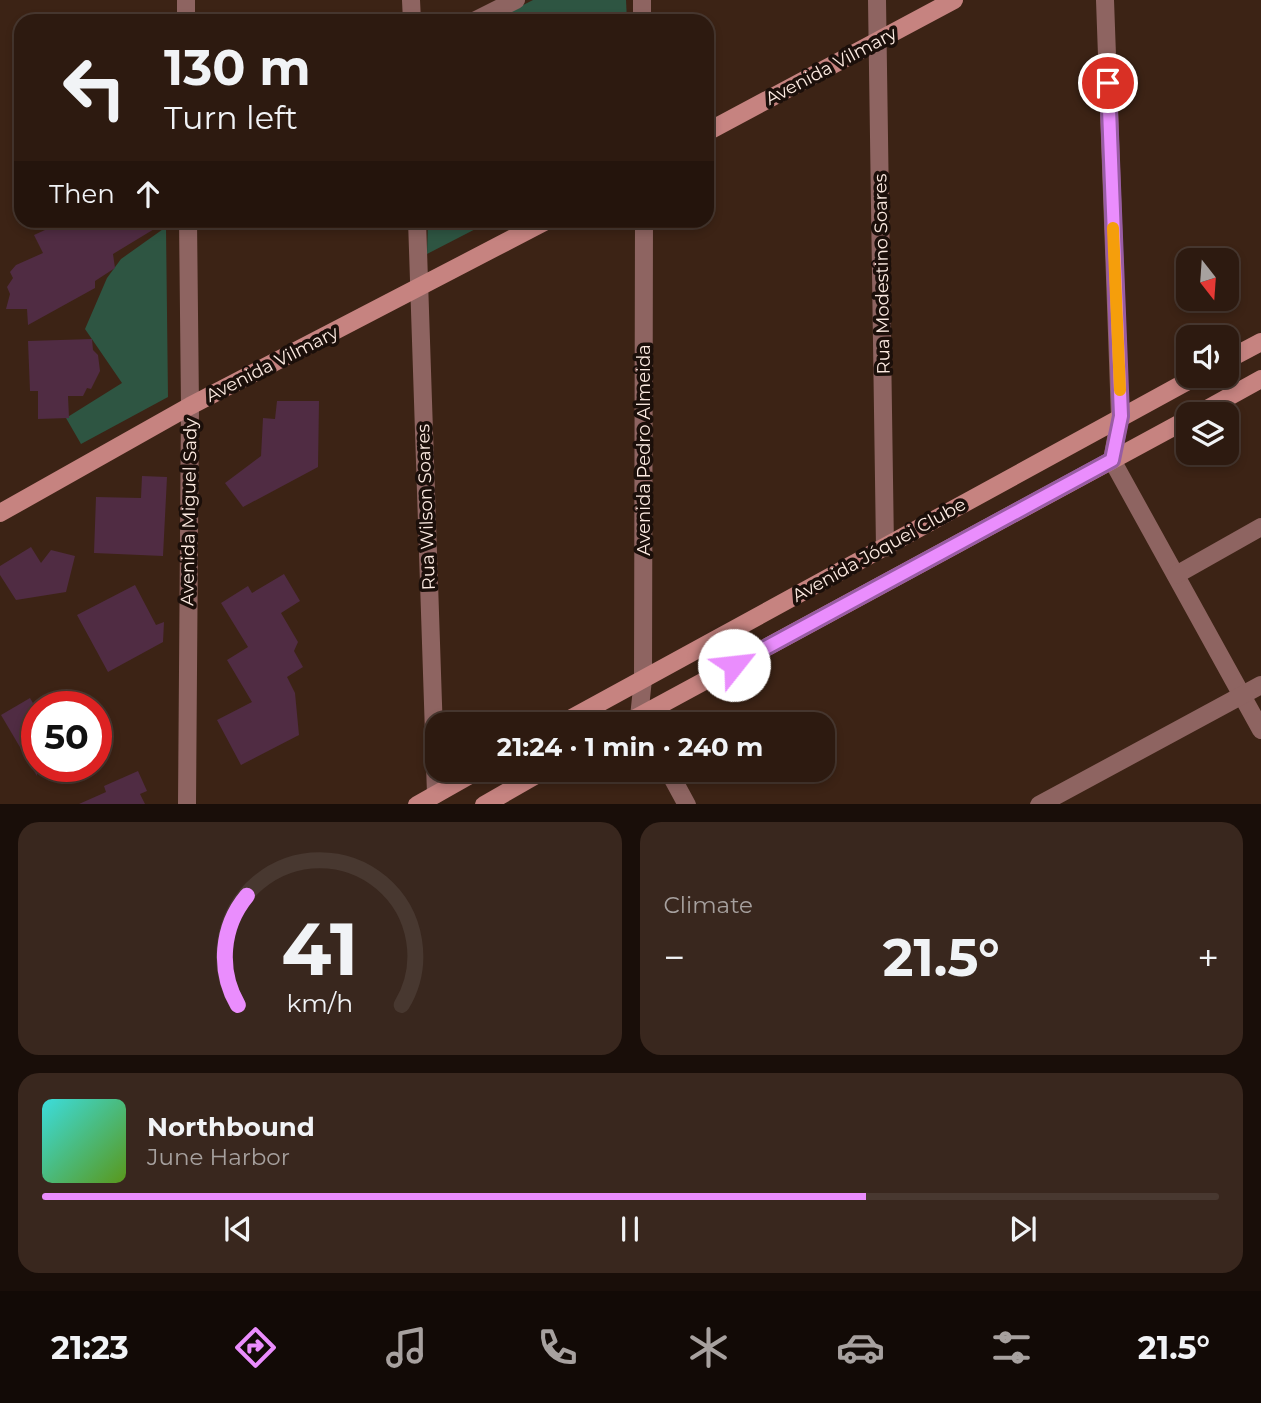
<!DOCTYPE html>
<meta charset="utf-8">
<style>
:root{--surface:#2d1a10;--page:#39271e;--text:#f1f3f6;--muted:#a7a19f;--line:#483830;--accent:#ea8dfd}
body{margin:0;font-family:Montserrat,sans-serif;background:var(--page);color:var(--text);height:100vh;display:flex;flex-direction:column;font-size:26px;white-space:nowrap}
*{box-sizing:border-box;margin:0}
p{font-size:23px;color:var(--muted)}
.icon{flex:none;width:38px;height:38px;fill:none;stroke:currentColor;stroke-width:2;stroke-linecap:round;stroke-linejoin:round}
.map{position:relative;height:804px;overflow:hidden}
.sheet{display:flex;flex-direction:column;gap:18px;padding:18px;background:#190e09;flex:1}
.sheet>*{flex:none}
.guide{position:absolute;left:14px;top:14px;width:700px;height:214px;border-radius:21px;box-shadow:0 4px 10px #0003,0 0 0 2px var(--line);background:#2d1a10;color:var(--text);overflow:hidden}
.needle{width:46px;rotate:163deg}
.buttons{position:absolute;left:1176px;top:248px;display:grid;gap:14px}
.buttons a{display:grid;place-items:center;width:63px;height:63px;border-radius:14px;background:var(--surface);box-shadow:0 4px 10px #0003,0 0 0 2px var(--line);font-size:35px}
.speed{position:absolute;left:21px;top:691px;display:flex;gap:14px;font-size:35px;font-weight:700;text-align:center}
.speed>*{display:grid;place-content:center;width:91px;height:91px;border-radius:50%;background:var(--surface);box-shadow:0 4px 10px #0003,0 0 0 2px var(--line);line-height:1}
.speed .limit{border:10px solid #d22;background:#fff;color:#111}
.pin{position:absolute;display:grid;place-items:center;width:60px;height:60px;color:#fff;margin:-30px;border:4px solid #fff;border-radius:50%;box-shadow:0 2px 7px #0007}
.me{position:absolute;width:77px;margin:-38px;rotate:61deg;stroke-linejoin:round;filter:drop-shadow(0 0 5px #0008)}
.turn{display:flex;align-items:center;gap:24px;height:147px;padding:0 35px;font-size:32px}
.turn .icon{width:91px;height:91px;stroke-width:2.5}
.turn b{display:block;font-size:49px;line-height:60px}
.then{display:flex;align-items:center;height:66px;padding:0 35px;background:#0003;gap:14px;font-size:26px}
.big{font-size:52px;font-weight:700;line-height:1.1}
.sheet .tile{flex:1;display:flex;flex-direction:column;justify-content:center;gap:10px;min-width:0;padding:0 24px;border-radius:21px;background:var(--page)}
.sheet .dial{align-items:center;gap:0}
.dial svg{height:182px;overflow:visible;fill:none;stroke:var(--line);stroke-width:7;stroke-linecap:round;text-anchor:middle}
.dial text{fill:var(--text);stroke:none}
.song{display:flex;align-items:center;gap:21px}
.cover{width:84px;height:84px;border-radius:10px;background:linear-gradient(135deg,hsl(180 70% 55%),hsl(90 70% 35%))}
.played{height:7px;border-radius:4px;background:linear-gradient(90deg,var(--accent) 70%,var(--line) 70%)}
.keys{display:flex;justify-content:space-around;direction:ltr}
.heat{display:flex;justify-content:space-between;align-items:center;font-size:38px;direction:ltr}
.sheet .tiles{flex:1;display:grid;gap:18px;grid-template-columns:1fr 1fr}
.tile:last-child{grid-column:span 2}
.trip{position:absolute;left:425px;top:712px;width:410px;height:70px;border-radius:21px;background:var(--surface);box-shadow:0 4px 10px #0003,0 0 0 2px var(--line);font-weight:700;line-height:70px;text-align:center}
.dock{display:flex;height:112px;justify-content:space-around;align-items:center;background:#120a06;color:var(--muted)}
.dock .icon{width:49px;height:49px}
.dock .active{color:var(--accent)}
.dock b{font-size:32px;color:var(--text)}
.map>svg:first-child{display:block}
.green{fill:#2e5542}
.building{fill:#502c43}
.lines{fill:none;stroke-linecap:round;stroke-linejoin:round}
.street{stroke:#8e6461;stroke-width:18}
.secondary{stroke:#c68380;stroke-width:18}
.route-casing{stroke:#985ca4;stroke-width:18}
.route{stroke:#ea8dfd;stroke-width:12}
.slow{stroke:#f59e0b;stroke-width:12}
.labels{text-anchor:middle;stroke-width:7;stroke-linejoin:round;paint-order:stroke}
.street-label{font-size:18px;fill:#fdebe2;stroke:#1b0f0a}
</style>
<div class="map">
<svg width="1261" height="805" viewBox="0 0 1261 805">
<rect width="100%" height="100%" fill="#3c2315"/>
<!-- green -->
<g class="green">
<polygon points="533,0 626,0 627,21 492,21"/>
<polygon points="428,221 428,220 491,221 427,254"/>
<polygon points="166,227 168,397 81,444 66,418 122,383 85,329 107,278 121,259"/>
</g>
<!-- building -->
<g class="building">
<polygon points="67,220 169,220 113,254 115,268 95,281 95,288 28,325 27,309 6,309 10,294 7,287 13,278 10,272 16,265 43,253 34,235"/>
<polygon points="92,339 93,350 98,355 100,371 91,389 87,388 83,396 68,396 69,418 38,419 38,391 30,391 28,341"/>
<polygon points="277,401 319,401 318,467 243,507 225,483 261,456 263,418 275,419"/>
<polygon points="142,476 167,477 163,556 94,553 96,497 141,498"/>
<polygon points="31,547 41,563 51,550 75,556 66,592 16,600 0,575 0,566"/>
<polygon points="284,574 300,601 281,613 298,642 294,651 303,667 287,677 295,693 299,735 241,765 217,720 252,702 227,660 248,647 221,603 248,586 252,593"/>
<polygon points="135,585 156,625 164,622 163,642 108,672 77,615"/>
<polygon points="30,698 37,710 37,776 1,715"/>
<polygon points="138,771 147,791 140,794 145,804 79,804 106,792 104,786"/>
</g>
<g class="lines">
<!-- street -->
<g class="street">
<polyline points="186,0 186,21"/>
<polyline points="411,0 412,21"/>
<polyline points="642,0 642,21"/>
<polyline points="877,0 885,548"/>
<polyline points="1105,0 1120,417 1112,460 1261,730"/>
<polyline points="474,21 516,0"/>
<polyline points="417,220 436,794"/>
<polyline points="1176,575 1261,527"/>
<polyline points="643,724 639,717 643,679 644,220"/>
<polyline points="668,770 687,805"/>
<polyline points="187,805 190,406 188,220"/>
<polyline points="1039,805 1261,685"/>
</g>
<!-- secondary -->
<g class="secondary">
<polyline points="707,132 954,0"/>
<polyline points="1227,360 1261,342"/>
<polyline points="1196,415 1261,379"/>
<polyline points="0,513 190,406 548,220"/>
<polyline points="561,724 1197,376"/>
<polyline points="625,724 1188,419"/>
<polyline points="417,805 479,770"/>
<polyline points="484,805 545,770"/>
</g>
</g>
<g class="lines">
<defs>
<polyline id="route" points="734,665 1112,460 1121,416 1108,83"/>
</defs>
<!-- route casing -->
<use href="#route" class="route-casing"/>
<!-- route -->
<use href="#route" class="route"/>
<!-- slow -->
<polyline class="slow" points="1113,228 1120,390"/>
</g>
<g class="labels">
<!-- street labels -->
<g class="street-label">
<text transform="translate(831 66) rotate(-28)" y="6">Avenida Vilmary</text>
<text transform="translate(882 274) rotate(-91)" y="6">Rua Modestino Soares</text>
<text transform="translate(272 364) rotate(-27)" y="6">Avenida Vilmary</text>
<text transform="translate(644 450) rotate(-90)" y="6">Avenida Pedro Almeida</text>
<text transform="translate(426 507) rotate(-92)" y="6">Rua Wilson Soares</text>
<text transform="translate(189 512) rotate(-89)" y="6">Avenida Miguel Sady</text>
<text transform="translate(879 550) rotate(-29)" y="6">Avenida Jóquei Clube</text>
</g>
</g>
</svg>
<div class="buttons">
<a><svg class="needle" viewBox="-14 -14 28 28"><path d="M0-13l5 13h-10z" fill="#e53935"/><path d="M0 13l5-13h-10z" fill="#a7a19f"/></svg></a>
<a><svg class="icon" aria-label="sound" viewBox="0 0 24 24"><path d="M4 9h4l5-4v14l-5-4H4zM17 9q2 3 0 6"/></svg></a>
<a><svg class="icon" aria-label="layers" viewBox="0 0 24 24"><path d="M12 4l9 5-9 5-9-5zM3 14l9 5 9-5"/></svg></a>
</div>
<div class="speed"><div class="limit">50</div></div>
<div class="pin" style="left:1108px;top:83px;background:#d93025"><svg class="icon" aria-label="arrive" viewBox="0 0 24 24"><path d="M6 21V4h12l-3 4 3 4H6"/></svg></div>
<svg class="me" style="left:734px;top:665px" viewBox="-20 -20 40 40"><circle r="19" fill="#fff"/><path d="M0-13L10 11 0 6-10 11z" fill="#ea8dfd"/></svg>
<div class="trip">21:24 · 1 min · 240 m</div>
<div class="guide">
<div class="turn"><svg class="icon" aria-label="left" viewBox="0 0 24 24"><path d="M17 20v-9H6M10 6l-5 5 5 5"/></svg><div><b>130 m</b>Turn left</div></div>
<div class="then">Then<svg class="icon" aria-label="ahead" viewBox="0 0 24 24"><path d="M12 20V5M6 11l6-6 6 6"/></svg></div>
</div>
</div>
<section class="sheet">
<div class="tiles">
<div class="tile dial"><svg viewBox="0 0 100 80">
<path d="M14 69A42 42 0 1 1 86 69"/>
<path d="M14 69A42 42 0 0 1 18 21" stroke="#ea8dfd"/>
<text x="50" y="56" font-size="32" font-weight="700">41</text>
<text x="50" y="72" font-size="11">km/h</text>
</svg></div>
<div class="tile"><p>Climate</p>
<div class="heat"><a>−</a><b class="big">21.5°</b><a>+</a></div>
</div>
<div class="tile">
<div class="song"><i class="cover"></i><div><b>Northbound</b><p>June Harbor</p></div></div>
<div class="played"></div>
<div class="keys"><svg class="icon" aria-label="previous" viewBox="0 0 24 24"><path d="M18 5L8 12l10 7zM5 5v14"/></svg><svg class="icon" aria-label="pause" viewBox="0 0 24 24"><path d="M8 5v14M16 5v14"/></svg><svg class="icon" aria-label="next" viewBox="0 0 24 24"><path d="M6 5l10 7-10 7zM19 5v14"/></svg></div>
</div>
</div>
</section>
<nav class="dock">
<b>21:23</b>
<svg class="icon active" aria-label="directions" viewBox="0 0 24 24"><path d="M12 3l9 9-9 9-9-9zM9 14v-3h6M13 9l2 2-2 2"/></svg>
<svg class="icon" aria-label="music" viewBox="0 0 24 24"><path d="M9 18V5l10-2v13"/><circle cx="6" cy="18" r="3"/><circle cx="16" cy="16" r="3"/></svg>
<svg class="icon" aria-label="phone" viewBox="0 0 24 24"><path d="M5 4h4l2 5-3 2q2 4 5 5l2-3 5 2v4C11 20 4 13 5 4z"/></svg>
<svg class="icon" aria-label="climate" viewBox="0 0 24 24"><path d="M12 3v18M4 7l16 10M4 17L20 7"/></svg>
<svg class="icon" aria-label="car" viewBox="0 0 24 24"><path d="M5 17H2v-5l4-1 3-4h7l3 4 3 1v5h-3M9 17h6M6 11h13"/><circle cx="7" cy="17" r="2"/><circle cx="17" cy="17" r="2"/></svg>
<svg class="icon" aria-label="filters" viewBox="0 0 24 24"><path d="M4 7h16M4 17h16"/><circle cx="9" cy="7" r="2"/><circle cx="15" cy="17" r="2"/></svg>
<b>21.5°</b>
</nav>
